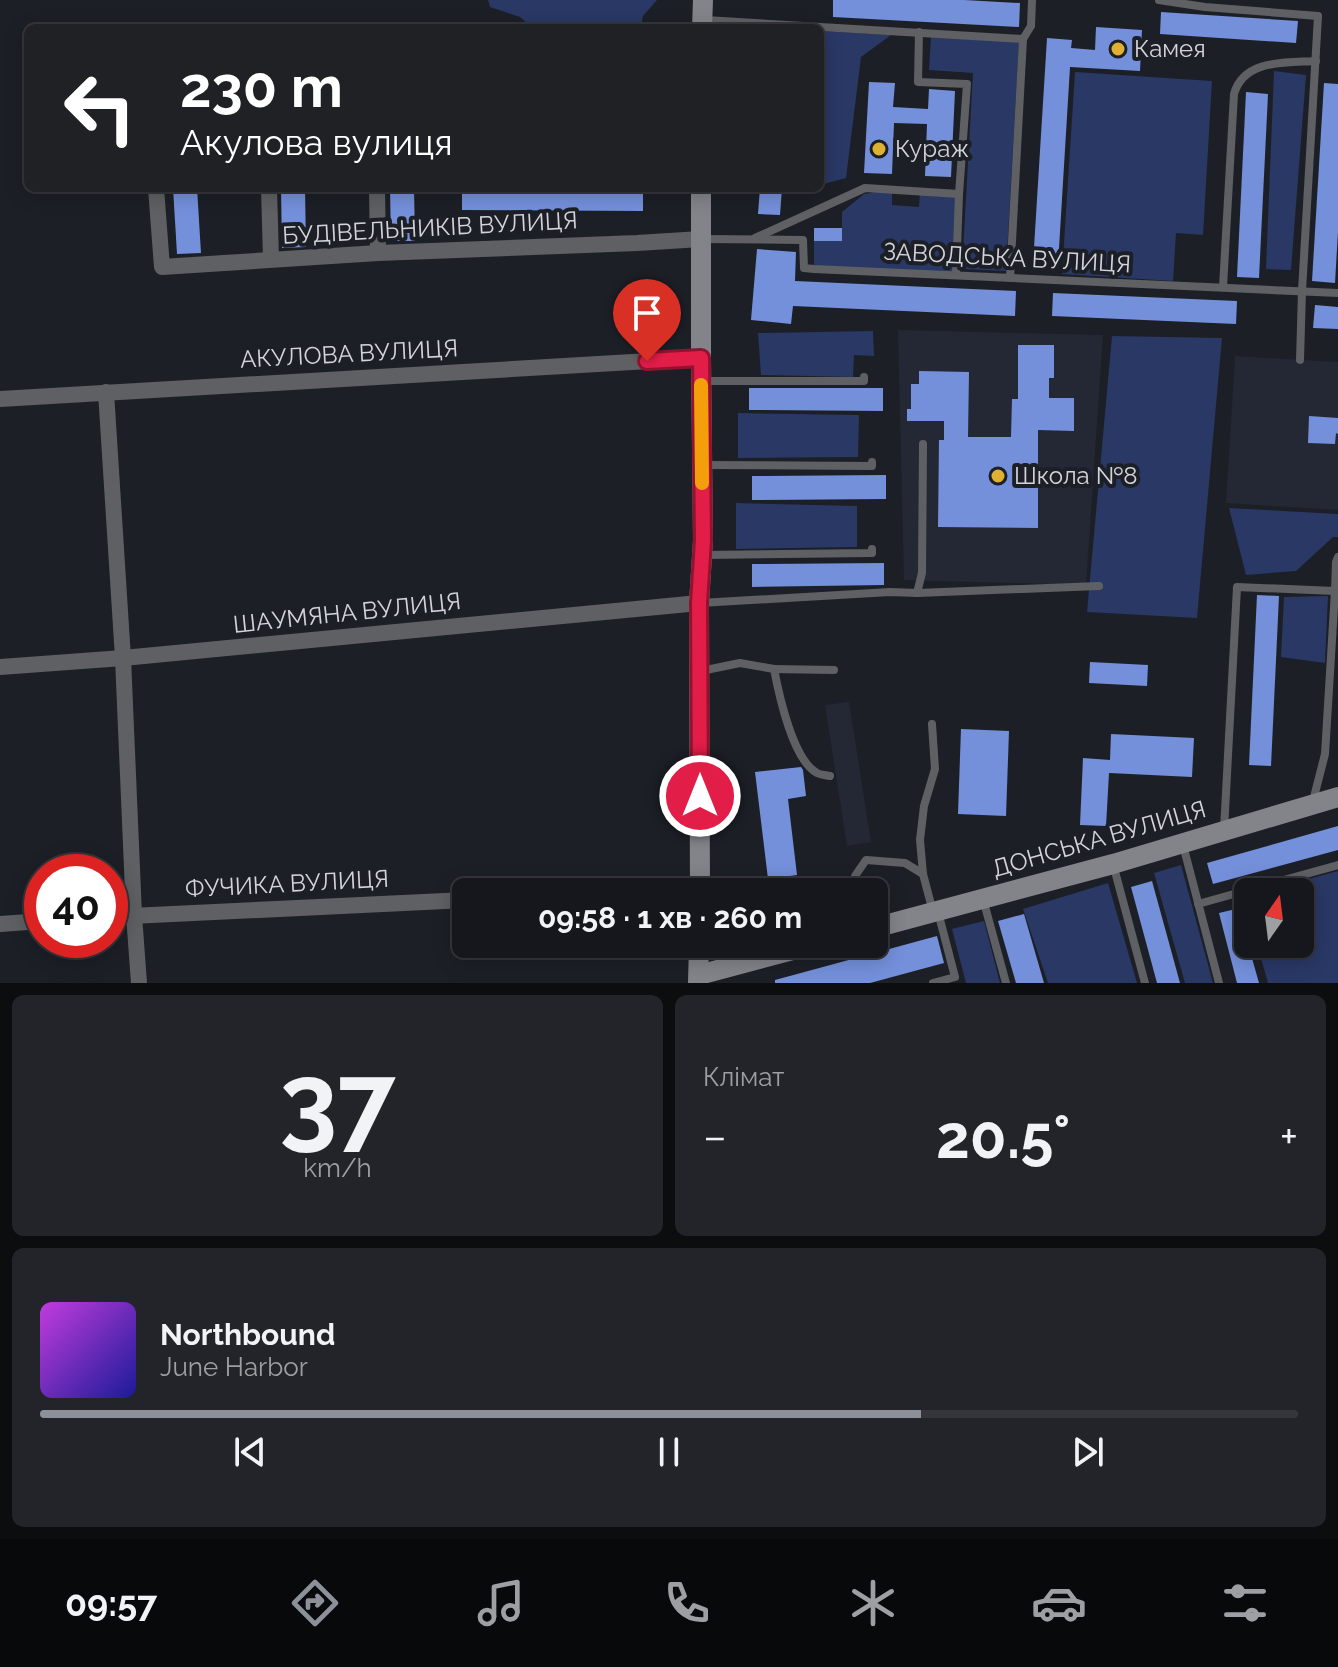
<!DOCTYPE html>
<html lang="uk">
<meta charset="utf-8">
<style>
:root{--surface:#15171c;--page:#222429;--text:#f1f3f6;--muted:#9d9fa3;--line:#34363b;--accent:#8c9099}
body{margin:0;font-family:Raleway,sans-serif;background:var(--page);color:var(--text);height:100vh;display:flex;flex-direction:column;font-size:30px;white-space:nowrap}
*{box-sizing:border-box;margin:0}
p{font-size:26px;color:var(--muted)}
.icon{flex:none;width:44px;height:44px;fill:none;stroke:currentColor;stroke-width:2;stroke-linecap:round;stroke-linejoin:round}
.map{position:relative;height:983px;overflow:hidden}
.drawer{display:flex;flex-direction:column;gap:12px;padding:12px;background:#0c0d0f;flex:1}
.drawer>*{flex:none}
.top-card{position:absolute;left:24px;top:24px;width:800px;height:168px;border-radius:12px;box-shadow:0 4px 20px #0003,0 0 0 2px var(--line);background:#202124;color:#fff;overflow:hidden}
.needle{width:52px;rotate:14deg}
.tools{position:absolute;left:1234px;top:878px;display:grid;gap:16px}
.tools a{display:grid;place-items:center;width:80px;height:80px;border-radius:12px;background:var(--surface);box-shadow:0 4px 20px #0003,0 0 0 2px var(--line);font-size:40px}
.speed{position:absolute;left:24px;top:854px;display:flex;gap:16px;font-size:40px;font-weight:700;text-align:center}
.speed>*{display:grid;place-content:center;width:104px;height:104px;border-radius:50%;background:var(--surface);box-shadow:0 4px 20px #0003,0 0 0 2px var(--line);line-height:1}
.speed .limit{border:12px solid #d22;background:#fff;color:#111}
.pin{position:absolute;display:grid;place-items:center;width:68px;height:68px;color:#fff;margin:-82px -34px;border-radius:50% 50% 50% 0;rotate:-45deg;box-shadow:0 0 8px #0007}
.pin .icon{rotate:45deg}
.me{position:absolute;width:88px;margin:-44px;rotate:0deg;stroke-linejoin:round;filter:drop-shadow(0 0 6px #0008)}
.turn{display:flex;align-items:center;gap:28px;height:168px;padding:0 24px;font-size:36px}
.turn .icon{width:104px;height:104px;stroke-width:2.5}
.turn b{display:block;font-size:56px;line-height:68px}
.big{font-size:60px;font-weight:700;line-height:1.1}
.drawer .widget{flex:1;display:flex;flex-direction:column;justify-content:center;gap:12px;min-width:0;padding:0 28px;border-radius:12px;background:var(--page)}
.drawer .dial{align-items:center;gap:0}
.dial b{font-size:104px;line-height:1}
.song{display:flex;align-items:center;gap:24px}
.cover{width:96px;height:96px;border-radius:12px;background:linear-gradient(135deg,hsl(290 70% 55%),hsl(240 70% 35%))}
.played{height:8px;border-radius:4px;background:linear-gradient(90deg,var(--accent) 70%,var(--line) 70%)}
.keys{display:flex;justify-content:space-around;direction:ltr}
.heat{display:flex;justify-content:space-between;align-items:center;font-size:44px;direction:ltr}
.drawer .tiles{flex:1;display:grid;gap:12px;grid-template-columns:1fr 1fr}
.widget:last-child{grid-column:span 2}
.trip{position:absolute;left:452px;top:878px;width:436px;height:80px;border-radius:12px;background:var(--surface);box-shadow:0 4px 20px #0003,0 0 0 2px var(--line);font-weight:700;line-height:80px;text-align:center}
.dock{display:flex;height:128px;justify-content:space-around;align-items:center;background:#08090b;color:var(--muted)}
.dock .icon{width:56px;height:56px}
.dock .on{color:var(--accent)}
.dock b{font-size:36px;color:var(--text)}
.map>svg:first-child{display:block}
.built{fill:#242834}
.green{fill:#293865}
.building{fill:#7490db}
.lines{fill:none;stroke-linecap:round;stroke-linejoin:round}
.lane{stroke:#5e6063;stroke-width:8}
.street{stroke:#5e6063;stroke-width:16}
.secondary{stroke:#82848a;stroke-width:20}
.route-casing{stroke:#92132f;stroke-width:20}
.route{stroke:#e11d48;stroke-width:14}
.slow{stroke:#f59e0b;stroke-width:14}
.poi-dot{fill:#deb133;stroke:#1c1f26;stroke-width:3}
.labels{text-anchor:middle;stroke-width:8;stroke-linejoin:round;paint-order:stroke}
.poi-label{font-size:24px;fill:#d2d4d9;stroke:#1c1f26;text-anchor:start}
.street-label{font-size:24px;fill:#d2d4d9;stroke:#1c1f26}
</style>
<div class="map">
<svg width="1338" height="983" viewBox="0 0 1338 983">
<rect width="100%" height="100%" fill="#1c1f26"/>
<!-- built -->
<g class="built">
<polygon points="898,330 1103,335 1086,585 904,580"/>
<polygon points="1235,356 1338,362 1338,510 1226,503"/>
<polygon points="849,702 871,842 847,846 825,705"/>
</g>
<!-- green -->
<g class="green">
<polygon points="488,0 657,0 643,16 641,25 644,28 533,28 520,17 490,7"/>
<polygon points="820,31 891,35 861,57 846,178 820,185"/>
<polygon points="931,37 1019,42 1006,271 962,269 973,73 929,70"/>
<polygon points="1274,71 1306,75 1291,270 1266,269"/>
<polygon points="1075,72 1212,81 1203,235 1176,233 1173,281 1062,274"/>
<polygon points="892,190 892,205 919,207 920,191 959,194 956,275 814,269 814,241 842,241 842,212 864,194"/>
<polygon points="873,331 874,356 854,355 853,377 761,375 758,333"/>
<polygon points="1112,336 1222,338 1197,618 1087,612"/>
<polygon points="738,413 859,415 858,457 738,458"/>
<polygon points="736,503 857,506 857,547 736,549"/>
<polygon points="1229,508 1338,514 1338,537 1333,537 1296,571 1246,575"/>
<polygon points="1328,596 1325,663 1281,657 1284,597"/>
<polygon points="1181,865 1213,983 1185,983 1154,873"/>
<polygon points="1338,871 1338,983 1268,983 1257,944 1300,944 1300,892 1261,892"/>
<polygon points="1108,883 1137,983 1048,983 1023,909"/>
<polygon points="984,921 1000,983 966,983 952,929"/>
</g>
<!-- building -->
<g class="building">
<polygon points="833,0 964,0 1020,3 1019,27 833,17"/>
<polygon points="1161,12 1298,21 1296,43 1160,34"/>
<polygon points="1096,27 1142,30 1140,71 1070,67 1058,265 1033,264 1047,38 1072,40 1071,48 1095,50"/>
<polygon points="869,82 895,83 893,107 928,109 929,89 955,91 951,177 925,176 927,124 894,123 892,174 864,173"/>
<polygon points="1324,83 1338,84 1338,232 1335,283 1312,281"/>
<polygon points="1246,92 1268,94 1259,278 1237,277"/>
<polygon points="173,188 197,188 201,253 177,254"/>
<polygon points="281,188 305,188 306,247 282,248"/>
<polygon points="390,188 414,188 415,241 391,241"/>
<polygon points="760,188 782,188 780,215 758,214"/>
<polygon points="462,189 643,190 643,211 462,210"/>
<rect x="814" y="228" width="28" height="13"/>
<polygon points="757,249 796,252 795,281 1016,291 1015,316 793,306 791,324 751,320"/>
<polygon points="1053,293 1237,301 1236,324 1052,316"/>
<polygon points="1315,305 1338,307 1338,329 1313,328"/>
<polygon points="1018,345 1054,345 1054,378 1049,378 1049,398 1074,398 1074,431 1038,430 1038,528 938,527 939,440 944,440 944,421 907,421 907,409 911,409 911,384 919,384 919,371 969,372 968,437 1011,437 1012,399 1018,399"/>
<polygon points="749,388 883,388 883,411 749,410"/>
<polygon points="1309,416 1338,418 1338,434 1336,433 1335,444 1308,443"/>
<polygon points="886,475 886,499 752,500 752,476"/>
<polygon points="884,563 884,585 752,587 752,564"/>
<polygon points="1257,595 1279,596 1271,766 1249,765"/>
<polygon points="1090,662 1148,665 1147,686 1089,683"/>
<polygon points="961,729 1009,731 1006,816 958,814"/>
<polygon points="1111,734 1194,738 1192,777 1109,773 1106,826 1080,825 1083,758 1110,760"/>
<polygon points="801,767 803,770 806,796 788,799 797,875 768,879 755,772"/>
<polygon points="1338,826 1338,850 1213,884 1207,863"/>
<polygon points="1152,881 1180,983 1157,983 1131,887"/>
<polygon points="1240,908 1248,944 1259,983 1237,983 1219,913"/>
<polygon points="1024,914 1044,983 1016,983 998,921"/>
<polygon points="937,936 944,963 870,983 775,983 775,980"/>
</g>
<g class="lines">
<!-- lane -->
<g class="lane">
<polyline points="1159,0 1205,7 1318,16 1302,291 1300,360"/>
<polyline points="705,20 1023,39"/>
<polyline points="755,238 865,188 959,194 967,84 918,82 919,32"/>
<polyline points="702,239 803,240 804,268 814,269 1338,293"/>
<polyline points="956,275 959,194"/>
<polyline points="1010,278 1023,39 1031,26 1032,0"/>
<path d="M 1223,287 L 1234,94 C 1244,59 1285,63 1316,61"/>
<polyline points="702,381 864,381 864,377"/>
<polyline points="703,465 872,466 872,462"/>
<polyline points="704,555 872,553 872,549"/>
<polyline points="917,593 1099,586"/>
<polyline points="700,603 890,592 917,593 922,573 923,444"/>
<polyline points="774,669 834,670"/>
<path d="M 701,671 L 740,663 L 774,669 C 779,695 793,760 817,773 C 821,775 826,775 830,776"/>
<polyline points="932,724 935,769 924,806 920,840 923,874 933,912"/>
<polyline points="1313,801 1325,754 1335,591"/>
<polyline points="1224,830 1237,587 1335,591 1336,562 1338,557"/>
<polyline points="1183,845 1219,983"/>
<polyline points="1113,864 1145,983"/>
<polyline points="857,892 855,876 866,860 905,863 923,874"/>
<polyline points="983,899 1006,983"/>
<polyline points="1198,904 1338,865"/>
<polyline points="933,983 955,977 938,912"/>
</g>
<!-- street -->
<g class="street">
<polyline points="156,188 162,267 378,253 637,243 701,239"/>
<polyline points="269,188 271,259"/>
<polyline points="377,188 378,253"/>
<polyline points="106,392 123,658 134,915 139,983"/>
<polyline points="0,399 701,358"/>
<polyline points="0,667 123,658 699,603"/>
<polyline points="658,892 700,890"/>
<polyline points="110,917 466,900"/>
<polyline points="0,924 42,921"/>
</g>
<!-- secondary -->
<g class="secondary">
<polyline points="702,28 703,0"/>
<polyline points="700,892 699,603 703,540 701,358 701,188"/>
<polyline points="874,928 1113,864 1338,797"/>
<polyline points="699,975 815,944"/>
<polyline points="698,983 699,944"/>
</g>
</g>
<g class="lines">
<defs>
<polyline id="route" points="647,361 701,358 703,540 699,603 700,796"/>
</defs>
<!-- route casing -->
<use href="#route" class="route-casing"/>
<!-- route -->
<use href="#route" class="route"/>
<!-- slow -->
<polyline class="slow" points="701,385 702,483"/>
</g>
<!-- markers -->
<g class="poi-dot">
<circle cx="1118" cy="49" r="8"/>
<circle cx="879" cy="149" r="8"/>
<circle cx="998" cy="476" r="8"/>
</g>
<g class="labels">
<!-- poi labels -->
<g class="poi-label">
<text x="1134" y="57">Камея</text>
<text x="895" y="157">Кураж</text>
<text x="1014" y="484">Школа №8</text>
</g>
<!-- street labels -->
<g class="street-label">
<text transform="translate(430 228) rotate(-3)" y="8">БУДІВЕЛЬНИКІВ ВУЛИЦЯ</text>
<text transform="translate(1007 258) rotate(3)" y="8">ЗАВОДСЬКА ВУЛИЦЯ</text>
<text transform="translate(349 354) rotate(-3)" y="8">АКУЛОВА ВУЛИЦЯ</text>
<text transform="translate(347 613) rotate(-6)" y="8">ШАУМЯНА ВУЛИЦЯ</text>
<text transform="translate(1099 839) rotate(-16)" y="8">ДОНСЬКА ВУЛИЦЯ</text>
<text transform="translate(287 884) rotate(-3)" y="8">ФУЧИКА ВУЛИЦЯ</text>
</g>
</g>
</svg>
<div class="tools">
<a><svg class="needle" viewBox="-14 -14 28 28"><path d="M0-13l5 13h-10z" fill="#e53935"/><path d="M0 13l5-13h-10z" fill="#9d9fa3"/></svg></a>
</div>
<div class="speed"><div class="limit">40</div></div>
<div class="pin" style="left:647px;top:361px;background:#d93025"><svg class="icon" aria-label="arrive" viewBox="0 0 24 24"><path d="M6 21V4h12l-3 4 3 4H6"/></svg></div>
<svg class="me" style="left:700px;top:796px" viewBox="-20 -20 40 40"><circle r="17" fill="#e11d48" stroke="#fff" stroke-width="3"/><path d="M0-11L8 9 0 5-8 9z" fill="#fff"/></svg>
<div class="trip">09:58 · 1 хв · 260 m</div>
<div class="top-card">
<div class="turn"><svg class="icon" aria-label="left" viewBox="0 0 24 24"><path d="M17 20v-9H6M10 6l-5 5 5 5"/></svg><div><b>230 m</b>Акулова вулиця</div></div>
</div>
</div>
<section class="drawer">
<div class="tiles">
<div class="widget dial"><b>37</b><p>km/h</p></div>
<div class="widget"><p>Клімат</p>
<div class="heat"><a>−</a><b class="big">20.5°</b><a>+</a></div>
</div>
<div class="widget">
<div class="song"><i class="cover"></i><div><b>Northbound</b><p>June Harbor</p></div></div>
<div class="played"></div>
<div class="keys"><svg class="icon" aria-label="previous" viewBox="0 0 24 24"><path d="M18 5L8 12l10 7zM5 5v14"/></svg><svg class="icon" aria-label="pause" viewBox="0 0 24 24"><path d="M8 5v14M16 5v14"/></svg><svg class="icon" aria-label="next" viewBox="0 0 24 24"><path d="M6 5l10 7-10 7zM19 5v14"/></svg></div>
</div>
</div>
</section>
<nav class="dock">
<b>09:57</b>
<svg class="icon on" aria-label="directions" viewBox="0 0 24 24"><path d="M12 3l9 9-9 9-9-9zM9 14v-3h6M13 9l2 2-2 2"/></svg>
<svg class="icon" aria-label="music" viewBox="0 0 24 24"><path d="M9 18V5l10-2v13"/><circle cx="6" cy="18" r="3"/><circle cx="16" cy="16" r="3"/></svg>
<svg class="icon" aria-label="phone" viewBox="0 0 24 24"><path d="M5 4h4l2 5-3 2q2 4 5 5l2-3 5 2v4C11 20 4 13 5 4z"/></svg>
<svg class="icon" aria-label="climate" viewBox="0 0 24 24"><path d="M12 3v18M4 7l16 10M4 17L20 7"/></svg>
<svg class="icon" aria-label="car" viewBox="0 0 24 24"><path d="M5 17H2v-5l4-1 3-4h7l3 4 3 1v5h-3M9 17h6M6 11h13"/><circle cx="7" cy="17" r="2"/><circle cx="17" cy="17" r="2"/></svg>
<svg class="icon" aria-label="filters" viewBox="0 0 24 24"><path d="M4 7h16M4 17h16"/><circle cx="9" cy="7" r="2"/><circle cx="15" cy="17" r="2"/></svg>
</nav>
